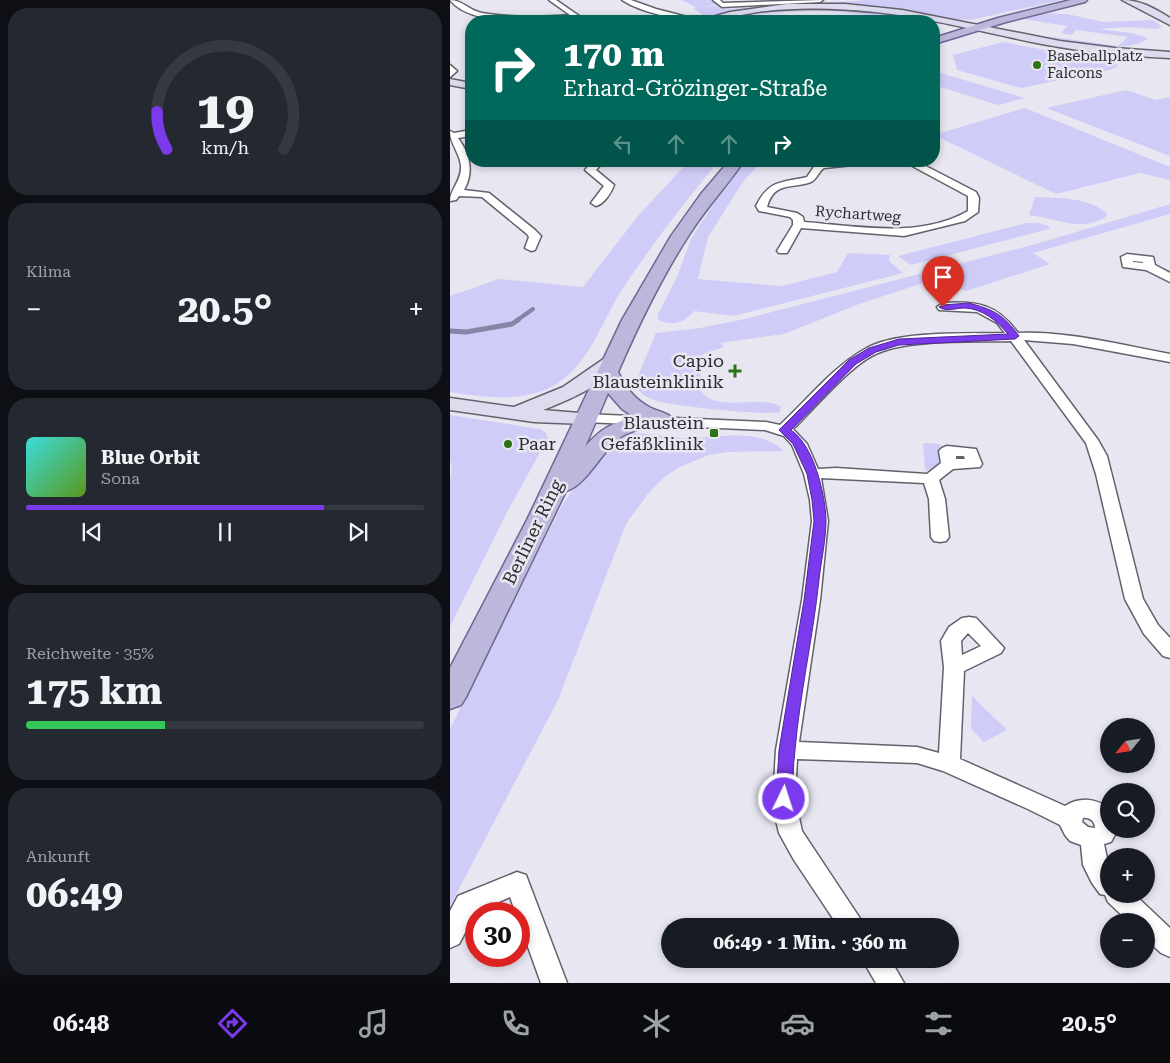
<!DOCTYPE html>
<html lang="de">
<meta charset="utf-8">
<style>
:root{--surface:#171b24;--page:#242831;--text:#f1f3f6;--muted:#9ea1a6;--line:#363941;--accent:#7c3aed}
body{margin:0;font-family:"Roboto Serif",serif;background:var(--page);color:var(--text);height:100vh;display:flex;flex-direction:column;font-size:19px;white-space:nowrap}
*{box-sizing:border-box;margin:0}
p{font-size:16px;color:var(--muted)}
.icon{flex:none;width:28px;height:28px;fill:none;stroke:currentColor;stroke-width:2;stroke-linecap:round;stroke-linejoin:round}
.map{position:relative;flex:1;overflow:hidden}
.details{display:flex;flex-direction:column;gap:8px;padding:8px;background:#0d0f14;width:450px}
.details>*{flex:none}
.guide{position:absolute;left:15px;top:15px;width:475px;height:152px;border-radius:20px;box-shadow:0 2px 8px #0003;background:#00695c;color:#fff;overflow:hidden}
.needle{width:32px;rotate:240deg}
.fabs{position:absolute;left:650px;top:718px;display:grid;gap:10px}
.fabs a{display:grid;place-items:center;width:55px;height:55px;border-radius:50%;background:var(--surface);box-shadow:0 2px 8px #0003;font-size:25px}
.speed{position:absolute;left:15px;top:902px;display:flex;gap:10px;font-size:25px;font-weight:700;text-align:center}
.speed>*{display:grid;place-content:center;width:65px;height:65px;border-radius:50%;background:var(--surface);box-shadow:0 2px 8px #0003;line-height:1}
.speed .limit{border:8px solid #d22;background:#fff;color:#111}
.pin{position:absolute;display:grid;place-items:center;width:42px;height:42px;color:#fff;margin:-51px -21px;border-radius:50% 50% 50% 0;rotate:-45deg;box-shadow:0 0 5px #0007}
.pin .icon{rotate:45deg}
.me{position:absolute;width:55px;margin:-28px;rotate:4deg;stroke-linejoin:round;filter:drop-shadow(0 0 4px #0008)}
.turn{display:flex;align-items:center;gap:18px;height:105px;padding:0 15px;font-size:22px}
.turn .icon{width:65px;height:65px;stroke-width:2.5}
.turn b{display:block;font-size:35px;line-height:42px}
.lanes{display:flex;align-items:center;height:48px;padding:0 15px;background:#0003;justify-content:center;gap:25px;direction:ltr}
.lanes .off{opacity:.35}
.big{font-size:38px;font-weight:700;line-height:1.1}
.details .widget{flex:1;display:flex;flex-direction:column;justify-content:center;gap:8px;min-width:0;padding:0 18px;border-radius:20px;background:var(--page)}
.details .dial{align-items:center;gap:0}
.dial svg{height:130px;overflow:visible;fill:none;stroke:var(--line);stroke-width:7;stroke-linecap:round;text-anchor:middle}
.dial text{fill:var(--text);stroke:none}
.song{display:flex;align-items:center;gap:15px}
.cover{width:60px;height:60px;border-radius:8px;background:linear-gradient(135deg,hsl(180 70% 55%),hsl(90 70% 35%))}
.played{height:5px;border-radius:2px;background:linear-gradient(90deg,var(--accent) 75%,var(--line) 75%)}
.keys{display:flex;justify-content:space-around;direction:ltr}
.heat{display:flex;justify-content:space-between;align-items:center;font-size:28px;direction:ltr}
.charge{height:8px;border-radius:4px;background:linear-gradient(90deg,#34c759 35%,var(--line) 0)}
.trip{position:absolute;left:211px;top:918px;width:298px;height:50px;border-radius:25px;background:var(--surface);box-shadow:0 2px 8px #0003;font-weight:700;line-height:50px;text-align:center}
.tabs{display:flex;height:80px;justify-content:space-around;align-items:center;background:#090b0e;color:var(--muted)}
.tabs .icon{width:35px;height:35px}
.tabs .on{color:var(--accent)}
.tabs b{font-size:22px;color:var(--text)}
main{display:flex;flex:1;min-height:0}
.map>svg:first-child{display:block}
.green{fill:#d0ccf8}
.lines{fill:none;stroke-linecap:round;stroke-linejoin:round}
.stream-far1{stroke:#8784a5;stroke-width:4}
.stream{stroke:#8784a5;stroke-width:5}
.street-casing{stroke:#63626c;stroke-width:3}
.secondary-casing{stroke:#63626c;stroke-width:3}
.primary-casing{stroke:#6d6891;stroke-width:3}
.street{fill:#fff;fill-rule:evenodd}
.secondary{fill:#dddbee;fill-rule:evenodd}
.primary{fill:#bcb8dc;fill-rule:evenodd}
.route{fill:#7c3aed;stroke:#51269a}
.poi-dot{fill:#2d7314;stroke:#e7e6f1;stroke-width:2}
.labels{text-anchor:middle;stroke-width:5;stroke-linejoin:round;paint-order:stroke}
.far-poi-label{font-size:15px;fill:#2d2d31;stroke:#e7e6f1;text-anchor:start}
.far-street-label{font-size:15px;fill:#2d2d31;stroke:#e7e6f1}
.poi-label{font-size:18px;fill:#2d2d31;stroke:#e7e6f1;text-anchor:end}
.street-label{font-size:18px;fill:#2d2d31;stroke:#e7e6f1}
</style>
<main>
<section class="details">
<div class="widget dial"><svg viewBox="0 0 100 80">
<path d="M14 69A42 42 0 1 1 86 69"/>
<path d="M14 69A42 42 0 0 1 8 46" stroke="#7c3aed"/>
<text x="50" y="56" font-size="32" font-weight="700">19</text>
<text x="50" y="72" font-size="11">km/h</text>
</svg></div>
<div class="widget"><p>Klima</p>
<div class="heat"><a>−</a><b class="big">20.5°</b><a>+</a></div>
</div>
<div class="widget">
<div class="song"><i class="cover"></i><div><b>Blue Orbit</b><p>Sona</p></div></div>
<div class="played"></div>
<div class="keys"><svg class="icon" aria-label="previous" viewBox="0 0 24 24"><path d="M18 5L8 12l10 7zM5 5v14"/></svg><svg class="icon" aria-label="pause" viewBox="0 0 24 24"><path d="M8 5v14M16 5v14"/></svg><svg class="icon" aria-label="next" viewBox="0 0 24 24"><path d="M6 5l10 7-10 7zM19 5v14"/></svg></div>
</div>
<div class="widget"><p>Reichweite · 35%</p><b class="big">175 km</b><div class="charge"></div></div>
<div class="widget"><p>Ankunft</p><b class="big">06:49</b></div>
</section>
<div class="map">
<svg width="720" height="983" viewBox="0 0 720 983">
<rect width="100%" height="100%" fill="#e7e6f1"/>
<!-- green -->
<g class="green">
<polygon points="231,0 262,0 267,5 252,7 268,6 272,9 419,0 611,0 521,20 498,19 454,10 410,7 303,9 256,17 243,8 246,7"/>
<polygon points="379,10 432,13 475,21 379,11 337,12 294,16 332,11"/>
<path d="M 590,13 L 617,14 L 654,22 L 703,20 L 712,27 L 706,29 L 681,27 L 648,29 L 681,33 L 698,38 C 682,55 616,42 596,36 L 668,46 L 678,37 L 626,30 L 622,35 L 611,33 L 617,26 L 572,19 Z"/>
<polygon points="553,42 661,62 669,66 659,70 571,88 507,70 503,55"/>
<polygon points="484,71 575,98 548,105 484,85"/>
<polygon points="676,90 706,100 720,97 720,156 596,108"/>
<polygon points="575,108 720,167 720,180 690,173 606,194 484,135"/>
<path d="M 239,161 L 269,161 C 235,201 204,242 175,285 C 151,320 140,369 97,389 C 67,402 31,397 0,392 L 0,296 L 49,279 L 133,287 L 188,216 Z"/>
<path d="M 296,161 L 312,161 L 293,182 L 258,237 L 248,279 L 332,286 L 387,272 L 398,253 L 440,255 L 439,261 L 453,273 L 283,316 L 244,311 C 236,322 220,328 208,319 L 208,315 L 227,277 L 241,239 L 271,192 Z"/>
<path d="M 585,197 C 608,198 640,197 657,214 L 656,217 C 628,232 609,219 579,215 Z"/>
<path d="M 720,204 L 720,214 L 583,253 L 600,264 L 516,291 L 482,280 L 409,304 L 334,334 L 270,343 L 274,347 L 253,354 L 249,386 C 258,416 312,393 331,407 L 330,412 C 316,416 219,406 204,400 C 196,397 190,394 186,386 L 188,376 L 206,333 L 250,328 L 295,319 L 586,244 Z"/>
<polygon points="577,223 590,223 600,227 599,229 461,265 448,256"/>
<polygon points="0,415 90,429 96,433 98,438 55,516 0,627 0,480 2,470 0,458"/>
<path d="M 182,433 C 199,433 216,437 233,438 C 264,439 308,426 334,451 L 277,452 L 258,455 L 228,468 L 214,477 L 197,495 L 176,524 L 108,700 L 0,906 L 0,729 L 111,507 L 147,454 L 170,436 Z"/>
<polygon points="473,443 490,444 491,465 475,471"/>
<polygon points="522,696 557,730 534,742 521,729"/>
</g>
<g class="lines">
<!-- stream-far1 -->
<polyline class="stream-far1" points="66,321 83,309"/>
<!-- stream -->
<polyline class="stream" points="0,331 16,332 62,324 68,320"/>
<defs>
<g id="street">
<path d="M 0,0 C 12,0 20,11 32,13 C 60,18 91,17 120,15 L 99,0 L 106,0 L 132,18 L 129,20 L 125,18 C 92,21 22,28 0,0 Z"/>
<path d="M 172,0 L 181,0 L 206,9 L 253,21 C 232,22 190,12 172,0 Z"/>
<polygon points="263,0 270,0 273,3 373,0 370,2 272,7"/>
<polygon points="0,65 7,71 0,77"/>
<path d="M 21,130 L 21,136 L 8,138 C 20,154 24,172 14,190 L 39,193 L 85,230 L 91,236 L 85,250 L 81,251 L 75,248 L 79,237 L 77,234 L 32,197 L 9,196 L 6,200 L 0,201 C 0,189 12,181 11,166 C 10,153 0,144 0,131 L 4,133 Z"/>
<path d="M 143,161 L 154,161 L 146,170 L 164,185 C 161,193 154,204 146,206 L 141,203 L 154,186 L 135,170 Z"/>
<path d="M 381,161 L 418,161 L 413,164 L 374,168 C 369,171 367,179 361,182 C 342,189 324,181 317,207 L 347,213 L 353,217 L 354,222 C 408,226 469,239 518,211 L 518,196 L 453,161 L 466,161 L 526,192 L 529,198 L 528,212 L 515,221 L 454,236 L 351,228 L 337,253 L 329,253 L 327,251 L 343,225 L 343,220 L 340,217 L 309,211 L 306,206 C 319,180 330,183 357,177 L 365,165 Z"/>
<path d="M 677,254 L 703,257 L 705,265 L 720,273 L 720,282 L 696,270 L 673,267 L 671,257 ZM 683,261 L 693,262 L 693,263 L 683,262 Z"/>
<path d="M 493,303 C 527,301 547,304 568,333 C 619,331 670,345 720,354 L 720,362 L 623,344 L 574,340 L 648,440 L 657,456 L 693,599 L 708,625 L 720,638 L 720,658 L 713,656 L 694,634 L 675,599 L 646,474 L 636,443 L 561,341 C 523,342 461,339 428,353 C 402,363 364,409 343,429 L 357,444 L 368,469 L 386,468 L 477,474 L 491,463 L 489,451 L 492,448 L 497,446 L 526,449 L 532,464 L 530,467 L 503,469 L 489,480 L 495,499 L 499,537 L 496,541 L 490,542 L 484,541 L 481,537 L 479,499 L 474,483 L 371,478 L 378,521 L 370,600 L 349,742 L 467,747 L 489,753 L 494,667 L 491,641 L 499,627 L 512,618 L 519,617 L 526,618 L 554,648 L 551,653 L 514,671 L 510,759 L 615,806 C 629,797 645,798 659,808 L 659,829 L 668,829 L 661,842 L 654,844 L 659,868 L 659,894 L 684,894 L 720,928 L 720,957 L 711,953 L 696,939 L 696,921 L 678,921 L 658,902 L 655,895 L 650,894 L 642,883 L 633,865 L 631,845 L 620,841 L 615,835 L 610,825 L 578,809 L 493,771 L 467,763 L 347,759 L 345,799 L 352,831 L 415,926 L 388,926 L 344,860 L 329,833 L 325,816 L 323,799 L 326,750 L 352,600 L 362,521 L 360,500 L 354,474 L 342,445 L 334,436 L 315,430 L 135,422 L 130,421 L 128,418 L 130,415 L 135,414 L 316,422 L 330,425 C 357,400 383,367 415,349 C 447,330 518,334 555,333 L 547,323 L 527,312 L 489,310 L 487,307 ZM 506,456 L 514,456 L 515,459 L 506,459 ZM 518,633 L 531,646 L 512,655 L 511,641 ZM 633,818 C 639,817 645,821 645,828 L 638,827 L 632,822 Z"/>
<polygon points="67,872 76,875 79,883 117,983 91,983 69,922 69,914 66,914 60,897 26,912 9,944 0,948 0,911 8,896"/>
<polygon points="412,959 440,959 454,983 426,983"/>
</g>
<g id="secondary">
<path d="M 672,0 C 690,0 704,8 720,18 L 720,25 Z"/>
<path d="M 337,4 L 395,4 L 452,10 L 610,41 L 665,48 L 720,52 L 720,58 C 677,56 634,52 592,44 C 536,33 482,18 425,12 C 386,8 346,7 308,12 C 288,15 268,22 248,21 L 280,12 Z"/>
<polygon points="0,79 21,83 21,89 0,85"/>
<path d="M 162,356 L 169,358 L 171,362 C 156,384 117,401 93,410 L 142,414 L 145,418 L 142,422 L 135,424 L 84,422 L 0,410 L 0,398 L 64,407 L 113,387 L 155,358 Z"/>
</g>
<g id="primary">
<polygon points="621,0 637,0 635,2 556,22 484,44 484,38 548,18"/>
<path d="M 279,161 L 294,161 C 276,187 255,209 239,235 C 211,278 188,326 168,372 C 176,388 185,400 201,408 C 209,412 220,413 225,421 L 222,426 C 213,428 211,425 203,425 C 198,425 179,433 174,435 C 153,447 138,485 116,491 L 16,697 L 11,705 L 0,709 L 0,668 L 77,520 L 172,320 L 221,236 L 251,194 ZM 158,393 L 172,409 L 184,417 C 161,424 151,428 135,447 Z"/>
</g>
</defs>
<!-- street casing -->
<use href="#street" class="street-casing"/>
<!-- secondary casing -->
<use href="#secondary" class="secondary-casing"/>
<!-- primary casing -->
<use href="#primary" class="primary-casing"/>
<!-- street -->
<use href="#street" class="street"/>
<!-- secondary -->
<use href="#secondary" class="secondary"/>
<!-- primary -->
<use href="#primary" class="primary"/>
</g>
<!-- route -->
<path class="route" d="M 518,303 C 543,309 554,315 569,336 L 565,339 L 449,345 L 426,352 L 406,364 L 341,430 C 364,446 375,493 376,520 C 376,540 371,561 369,580 C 363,637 350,693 345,750 C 343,766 343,783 342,799 L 339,804 L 334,806 L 328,804 L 326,799 L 329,750 L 354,600 L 364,521 L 362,500 L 357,474 L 343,444 L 329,430 L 399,360 L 419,348 L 449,339 L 558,334 C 547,321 533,309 515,308 C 507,308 495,312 489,307 L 493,305 Z"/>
<!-- markers -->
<g class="poi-dot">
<circle cx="587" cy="65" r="5"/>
<path d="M282.5 363.5h5v5h5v5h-5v5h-5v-5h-5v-5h5z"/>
<rect x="259" y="428" width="10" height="10" rx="2.5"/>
<circle cx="58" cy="444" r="5"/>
</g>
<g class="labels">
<!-- far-poi labels -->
<g class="far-poi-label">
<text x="597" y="61">Baseballplatz<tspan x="597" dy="17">Falcons</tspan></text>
</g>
<!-- far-street labels -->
<g class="far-street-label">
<text transform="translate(408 214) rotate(4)" y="5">Rychartweg</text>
</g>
<!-- poi labels -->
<g class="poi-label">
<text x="274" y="367">Capio<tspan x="274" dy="21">Blausteinklinik</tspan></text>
<text x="254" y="429">Blaustein<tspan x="254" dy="21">Gefäßklinik</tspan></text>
<text x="68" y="450" text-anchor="start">Paar</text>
</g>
<!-- street labels -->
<g class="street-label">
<text transform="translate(83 532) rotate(-64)" y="6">Berliner Ring</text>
</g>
</g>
</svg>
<div class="fabs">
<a><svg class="needle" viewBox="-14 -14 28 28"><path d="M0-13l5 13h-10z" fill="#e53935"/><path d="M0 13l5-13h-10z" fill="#9ea1a6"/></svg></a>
<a><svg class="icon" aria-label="search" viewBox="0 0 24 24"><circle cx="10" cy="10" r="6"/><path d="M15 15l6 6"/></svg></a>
<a>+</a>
<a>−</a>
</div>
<div class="speed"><div class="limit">30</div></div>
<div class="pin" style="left:493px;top:307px;background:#d93025"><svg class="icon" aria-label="arrive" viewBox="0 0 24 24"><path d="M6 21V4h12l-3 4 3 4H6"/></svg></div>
<svg class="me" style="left:334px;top:799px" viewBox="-20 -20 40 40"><circle r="17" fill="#7c3aed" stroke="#fff" stroke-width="3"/><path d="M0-11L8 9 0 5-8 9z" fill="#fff"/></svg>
<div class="trip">06:49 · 1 Min. · 360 m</div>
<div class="guide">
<div class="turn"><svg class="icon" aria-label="right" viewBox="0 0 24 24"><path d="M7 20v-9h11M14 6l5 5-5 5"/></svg><div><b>170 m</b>Erhard-Grözinger-Straße</div></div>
<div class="lanes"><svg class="icon off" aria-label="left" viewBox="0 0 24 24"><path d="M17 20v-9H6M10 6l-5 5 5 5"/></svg><svg class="icon off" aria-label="ahead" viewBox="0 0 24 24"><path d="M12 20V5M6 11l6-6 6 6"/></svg><svg class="icon off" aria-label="ahead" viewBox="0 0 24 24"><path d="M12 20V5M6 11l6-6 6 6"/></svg><svg class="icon" aria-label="right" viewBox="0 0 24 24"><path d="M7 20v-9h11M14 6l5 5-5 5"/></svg></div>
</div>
</div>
</main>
<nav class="tabs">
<b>06:48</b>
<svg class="icon on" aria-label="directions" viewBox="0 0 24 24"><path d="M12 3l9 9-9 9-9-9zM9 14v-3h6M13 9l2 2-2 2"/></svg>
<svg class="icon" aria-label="music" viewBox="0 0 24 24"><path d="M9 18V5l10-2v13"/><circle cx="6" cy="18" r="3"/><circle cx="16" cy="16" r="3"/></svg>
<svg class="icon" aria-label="phone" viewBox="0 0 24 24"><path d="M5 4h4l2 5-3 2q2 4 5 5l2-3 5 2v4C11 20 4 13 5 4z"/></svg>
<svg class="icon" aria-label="climate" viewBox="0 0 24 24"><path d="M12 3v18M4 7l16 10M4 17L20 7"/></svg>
<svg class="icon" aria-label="car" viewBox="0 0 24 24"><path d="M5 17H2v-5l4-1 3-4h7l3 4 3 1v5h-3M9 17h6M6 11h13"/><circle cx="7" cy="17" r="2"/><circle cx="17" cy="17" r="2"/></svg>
<svg class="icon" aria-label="filters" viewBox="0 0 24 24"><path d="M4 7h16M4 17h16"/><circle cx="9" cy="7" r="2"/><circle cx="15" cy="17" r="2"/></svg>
<b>20.5°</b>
</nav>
